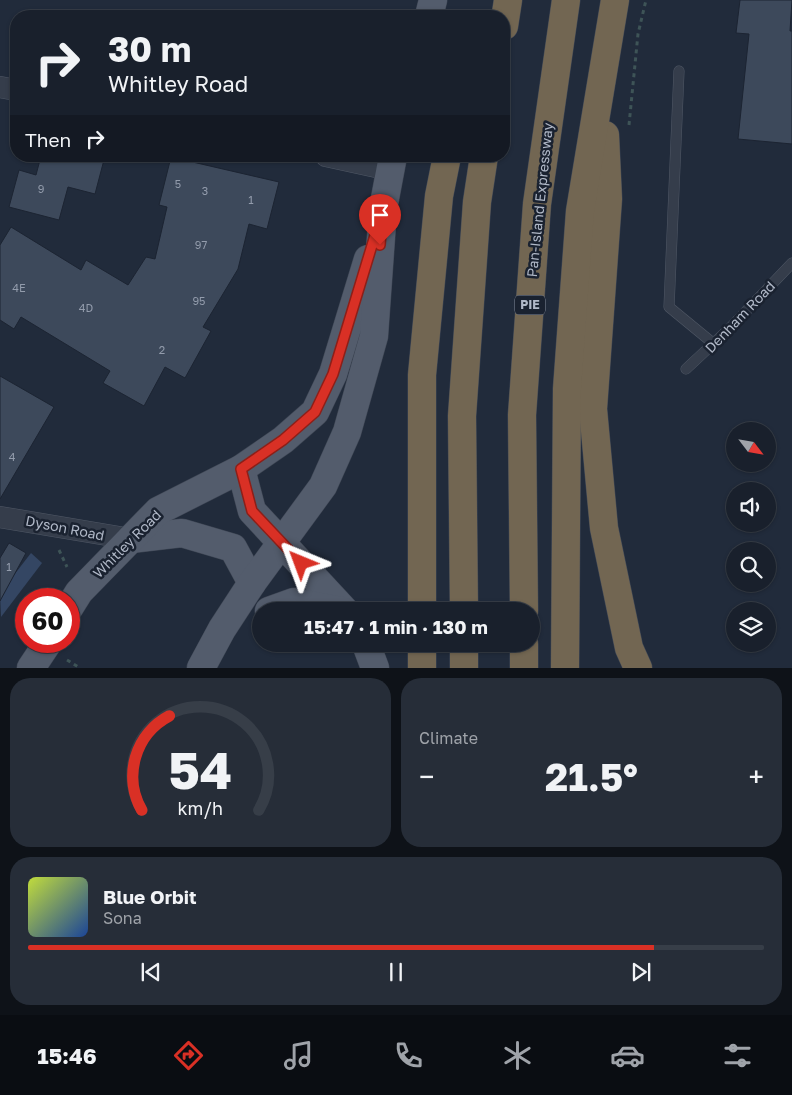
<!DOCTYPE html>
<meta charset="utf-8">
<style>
:root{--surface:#19202c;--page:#262d38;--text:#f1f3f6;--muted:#9fa3a9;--line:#373e48;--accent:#d93025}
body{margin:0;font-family:"Golos Text",sans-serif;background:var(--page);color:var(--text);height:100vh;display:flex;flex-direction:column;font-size:19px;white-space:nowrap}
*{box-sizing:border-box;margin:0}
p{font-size:16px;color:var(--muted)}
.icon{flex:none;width:28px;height:28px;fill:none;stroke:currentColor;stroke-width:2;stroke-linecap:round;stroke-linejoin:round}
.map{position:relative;height:668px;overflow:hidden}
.drawer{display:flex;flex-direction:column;gap:10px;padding:10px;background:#0e1218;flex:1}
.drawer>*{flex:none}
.top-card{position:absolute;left:10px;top:10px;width:500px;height:152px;border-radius:20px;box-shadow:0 1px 4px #0004,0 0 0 1px var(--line);background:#19202c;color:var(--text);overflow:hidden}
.needle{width:32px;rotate:121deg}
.buttons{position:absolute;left:726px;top:422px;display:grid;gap:10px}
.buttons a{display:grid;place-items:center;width:50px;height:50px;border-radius:50%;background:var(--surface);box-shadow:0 1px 4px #0004,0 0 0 1px var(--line);font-size:25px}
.speed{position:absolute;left:15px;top:588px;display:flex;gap:10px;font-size:25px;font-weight:700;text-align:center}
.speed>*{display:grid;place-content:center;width:65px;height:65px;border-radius:50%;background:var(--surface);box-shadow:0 1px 4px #0004,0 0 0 1px var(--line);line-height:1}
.speed .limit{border:8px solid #d22;background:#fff;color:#111}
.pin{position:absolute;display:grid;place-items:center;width:42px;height:42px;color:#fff;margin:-51px -21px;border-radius:50% 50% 50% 0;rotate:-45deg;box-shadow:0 0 5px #0007}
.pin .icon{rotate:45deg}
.me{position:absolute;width:55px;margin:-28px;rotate:316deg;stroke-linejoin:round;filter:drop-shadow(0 0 4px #0008)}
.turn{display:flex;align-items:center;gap:18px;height:105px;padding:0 15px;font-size:22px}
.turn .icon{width:65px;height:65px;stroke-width:2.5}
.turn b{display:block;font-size:35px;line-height:42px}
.then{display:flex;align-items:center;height:48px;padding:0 15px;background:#0003;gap:10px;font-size:19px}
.big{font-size:38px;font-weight:700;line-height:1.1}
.drawer .tile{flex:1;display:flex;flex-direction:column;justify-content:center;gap:8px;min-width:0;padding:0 18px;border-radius:20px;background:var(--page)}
.drawer .dial{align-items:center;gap:0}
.dial svg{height:130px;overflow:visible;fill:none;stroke:var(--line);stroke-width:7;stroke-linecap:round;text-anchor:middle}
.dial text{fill:var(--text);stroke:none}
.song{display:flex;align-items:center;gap:15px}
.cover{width:60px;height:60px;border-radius:8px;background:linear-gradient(135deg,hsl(70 70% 55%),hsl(220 70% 35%))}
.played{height:5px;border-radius:2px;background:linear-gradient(90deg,var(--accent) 85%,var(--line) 85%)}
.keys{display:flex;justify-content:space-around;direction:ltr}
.heat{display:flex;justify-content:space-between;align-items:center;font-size:28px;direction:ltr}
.drawer .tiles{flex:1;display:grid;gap:10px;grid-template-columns:1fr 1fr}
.tile:last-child{grid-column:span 2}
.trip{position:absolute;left:252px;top:602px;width:288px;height:50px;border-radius:25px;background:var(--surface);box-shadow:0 1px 4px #0004,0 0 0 1px var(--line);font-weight:700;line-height:50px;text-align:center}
.tab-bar{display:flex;height:80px;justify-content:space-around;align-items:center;background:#0a0d12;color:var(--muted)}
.tab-bar .icon{width:35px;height:35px}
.tab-bar .current{color:var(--accent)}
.tab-bar b{font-size:22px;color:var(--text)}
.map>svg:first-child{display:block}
.water{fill:#344663}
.building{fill:#3d495b;stroke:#1c2432}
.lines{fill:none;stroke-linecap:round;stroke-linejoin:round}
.lane-casing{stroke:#505866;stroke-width:11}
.street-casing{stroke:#505866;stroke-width:22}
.primary-casing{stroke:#3e4654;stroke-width:29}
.highway-casing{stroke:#404856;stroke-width:29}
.path{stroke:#3e5457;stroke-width:3;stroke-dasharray:4 4;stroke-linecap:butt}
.lane{stroke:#353d4b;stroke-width:10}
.street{stroke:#353d4b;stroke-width:21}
.primary{stroke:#535c6c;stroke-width:28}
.highway{stroke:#726652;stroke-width:28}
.route-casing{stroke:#8d1f18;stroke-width:12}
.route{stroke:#d93025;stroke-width:9}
.labels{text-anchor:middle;stroke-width:5;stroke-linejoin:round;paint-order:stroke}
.number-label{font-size:11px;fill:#939cac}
.shield{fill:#1a2230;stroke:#838b9a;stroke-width:1}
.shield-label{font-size:12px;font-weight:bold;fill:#b0b8c7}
.street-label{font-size:14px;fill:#b0b8c7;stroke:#1a2230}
</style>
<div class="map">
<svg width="792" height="668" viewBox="0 0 792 668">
<rect width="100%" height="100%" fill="#212b3b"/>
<!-- water -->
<polygon class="water" points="31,553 42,563 1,617 0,593"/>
<!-- building -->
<g class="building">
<polygon points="740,0 792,0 790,31 792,31 792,144 738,139 749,34 736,33"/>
<polygon points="41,156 105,156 95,194 68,187 59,220 9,207 19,170 36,175"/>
<polygon points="171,157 279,182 267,229 249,224 238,269 203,327 211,331 185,378 165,367 144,406 103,383 110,371 21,317 14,329 0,320 0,245 11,227 81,270 86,260 128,285 146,257 155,259 167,207 159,205"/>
<polygon points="0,376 54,407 0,499"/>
<polygon points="9,543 26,553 0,601 0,558"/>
</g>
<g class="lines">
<defs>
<g id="lane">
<polyline points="679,71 669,307 714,344"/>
<polyline points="686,369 730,328 792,263"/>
</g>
<g id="street">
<polyline points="0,87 16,90"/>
<polyline points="326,156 390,170"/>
<polyline points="0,517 131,539"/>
</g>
<g id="primary">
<polyline points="429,16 433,0"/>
<polyline points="241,469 252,511 345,611"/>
<polyline points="131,539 182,533 233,548 252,583"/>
<polyline points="69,608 79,592 158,511 241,469 283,440 315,412 333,374 368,259"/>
<polyline points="269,611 294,602 342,611"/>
<polyline points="366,644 375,668"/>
<polyline points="31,668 49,641"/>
<polyline points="201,668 222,629 252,583 323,486 347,432 374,336 383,209 393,156"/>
</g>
<g id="highway">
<polyline points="504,26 508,0"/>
<polyline points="605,135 608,199 593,409 604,528 629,648 638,668"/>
<polyline points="422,611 422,375 439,196 447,156"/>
<polyline points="464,611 462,416 477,202 484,156"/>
<polyline points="524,611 522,415 537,204 566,0"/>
<polyline points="524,644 524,668"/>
<polyline points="422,668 422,644"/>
<polyline points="464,668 464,644"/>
<polyline points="565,668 567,389 580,211 615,0"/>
</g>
</defs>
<!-- lane casing -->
<use href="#lane" class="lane-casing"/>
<!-- street casing -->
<use href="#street" class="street-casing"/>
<!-- primary casing -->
<use href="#primary" class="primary-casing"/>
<!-- highway casing -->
<use href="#highway" class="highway-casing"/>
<!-- path -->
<g class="path">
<polyline points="629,125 638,34 646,0"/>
<polyline points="59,550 67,567"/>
<polyline points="67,660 80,668"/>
</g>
<!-- lane -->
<use href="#lane" class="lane"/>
<!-- street -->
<use href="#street" class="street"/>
<!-- primary -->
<use href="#primary" class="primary"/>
<!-- highway -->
<use href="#highway" class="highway"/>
</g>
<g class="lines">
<defs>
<polyline id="route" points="301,563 252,511 241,469 283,440 315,412 333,374 383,209 380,245"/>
</defs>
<!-- route casing -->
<use href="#route" class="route-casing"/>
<!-- route -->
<use href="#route" class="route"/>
</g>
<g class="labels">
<!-- number labels -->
<g class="number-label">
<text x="178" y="188">5</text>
<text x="41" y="193">9</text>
<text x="205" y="195">3</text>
<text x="251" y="204">1</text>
<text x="201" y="249">97</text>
<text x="19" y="292">4E</text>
<text x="199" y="305">95</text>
<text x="86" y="312">4D</text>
<text x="162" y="354">2</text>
<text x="12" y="461">4</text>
<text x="9" y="571">1</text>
</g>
<!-- shield labels -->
<rect class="shield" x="515" y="295.5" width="30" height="19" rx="4"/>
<g class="shield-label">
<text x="530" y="309">PIE</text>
</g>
<!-- street labels -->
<g class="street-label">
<text transform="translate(540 200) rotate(-84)" y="5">Pan-Island Expressway</text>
<text transform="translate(740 317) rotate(-46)" y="5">Denham Road</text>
<text transform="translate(65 528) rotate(11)" y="5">Dyson Road</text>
<text transform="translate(127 544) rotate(-45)" y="5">Whitley Road</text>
</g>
</g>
</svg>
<div class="buttons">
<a><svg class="needle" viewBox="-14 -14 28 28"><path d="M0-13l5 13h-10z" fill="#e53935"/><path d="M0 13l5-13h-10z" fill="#9fa3a9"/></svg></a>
<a><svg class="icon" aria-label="sound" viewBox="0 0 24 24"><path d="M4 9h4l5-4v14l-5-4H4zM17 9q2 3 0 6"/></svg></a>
<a><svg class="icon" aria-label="search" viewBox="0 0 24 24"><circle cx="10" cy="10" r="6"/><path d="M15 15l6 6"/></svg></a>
<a><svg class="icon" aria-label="layers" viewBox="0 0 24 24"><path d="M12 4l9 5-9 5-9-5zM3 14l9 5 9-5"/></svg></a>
</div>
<div class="speed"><div class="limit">60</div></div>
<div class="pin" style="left:380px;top:245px;background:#d93025"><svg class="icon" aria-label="arrive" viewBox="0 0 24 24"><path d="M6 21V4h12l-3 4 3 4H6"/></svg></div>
<svg class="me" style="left:301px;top:563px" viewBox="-20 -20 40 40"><path d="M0-17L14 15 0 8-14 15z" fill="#d93025" stroke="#fff" stroke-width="4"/></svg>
<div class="trip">15:47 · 1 min · 130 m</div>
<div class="top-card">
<div class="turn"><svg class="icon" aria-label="right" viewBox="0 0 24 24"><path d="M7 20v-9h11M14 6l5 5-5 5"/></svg><div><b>30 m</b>Whitley Road</div></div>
<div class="then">Then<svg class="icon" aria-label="right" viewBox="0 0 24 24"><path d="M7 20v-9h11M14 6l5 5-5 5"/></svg></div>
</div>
</div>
<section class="drawer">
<div class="tiles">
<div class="tile dial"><svg viewBox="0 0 100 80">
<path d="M14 69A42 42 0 1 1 86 69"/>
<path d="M14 69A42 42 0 0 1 31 11" stroke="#d93025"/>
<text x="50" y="56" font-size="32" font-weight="700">54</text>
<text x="50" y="72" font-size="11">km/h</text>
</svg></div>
<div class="tile"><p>Climate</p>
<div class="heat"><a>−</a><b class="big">21.5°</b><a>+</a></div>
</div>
<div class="tile">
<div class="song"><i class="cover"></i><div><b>Blue Orbit</b><p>Sona</p></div></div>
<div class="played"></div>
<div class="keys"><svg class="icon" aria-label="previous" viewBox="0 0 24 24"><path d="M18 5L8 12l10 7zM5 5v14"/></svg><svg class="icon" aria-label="pause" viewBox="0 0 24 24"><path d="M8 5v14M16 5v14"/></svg><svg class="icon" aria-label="next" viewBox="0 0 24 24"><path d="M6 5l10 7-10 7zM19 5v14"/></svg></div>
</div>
</div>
</section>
<nav class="tab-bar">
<b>15:46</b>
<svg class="icon current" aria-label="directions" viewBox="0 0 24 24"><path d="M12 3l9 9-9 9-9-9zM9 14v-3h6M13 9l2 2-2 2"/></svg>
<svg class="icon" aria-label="music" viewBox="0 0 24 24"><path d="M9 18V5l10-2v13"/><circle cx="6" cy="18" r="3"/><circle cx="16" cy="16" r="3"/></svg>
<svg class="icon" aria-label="phone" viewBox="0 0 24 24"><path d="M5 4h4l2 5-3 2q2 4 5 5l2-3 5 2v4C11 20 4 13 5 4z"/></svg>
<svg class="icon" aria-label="climate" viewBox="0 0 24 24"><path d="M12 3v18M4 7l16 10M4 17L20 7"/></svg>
<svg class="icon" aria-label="car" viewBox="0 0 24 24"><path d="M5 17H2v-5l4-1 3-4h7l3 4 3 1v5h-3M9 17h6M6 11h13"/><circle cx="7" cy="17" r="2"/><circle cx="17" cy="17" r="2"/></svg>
<svg class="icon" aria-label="filters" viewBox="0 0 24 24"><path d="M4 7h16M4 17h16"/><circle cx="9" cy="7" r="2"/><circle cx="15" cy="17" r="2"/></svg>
</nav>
